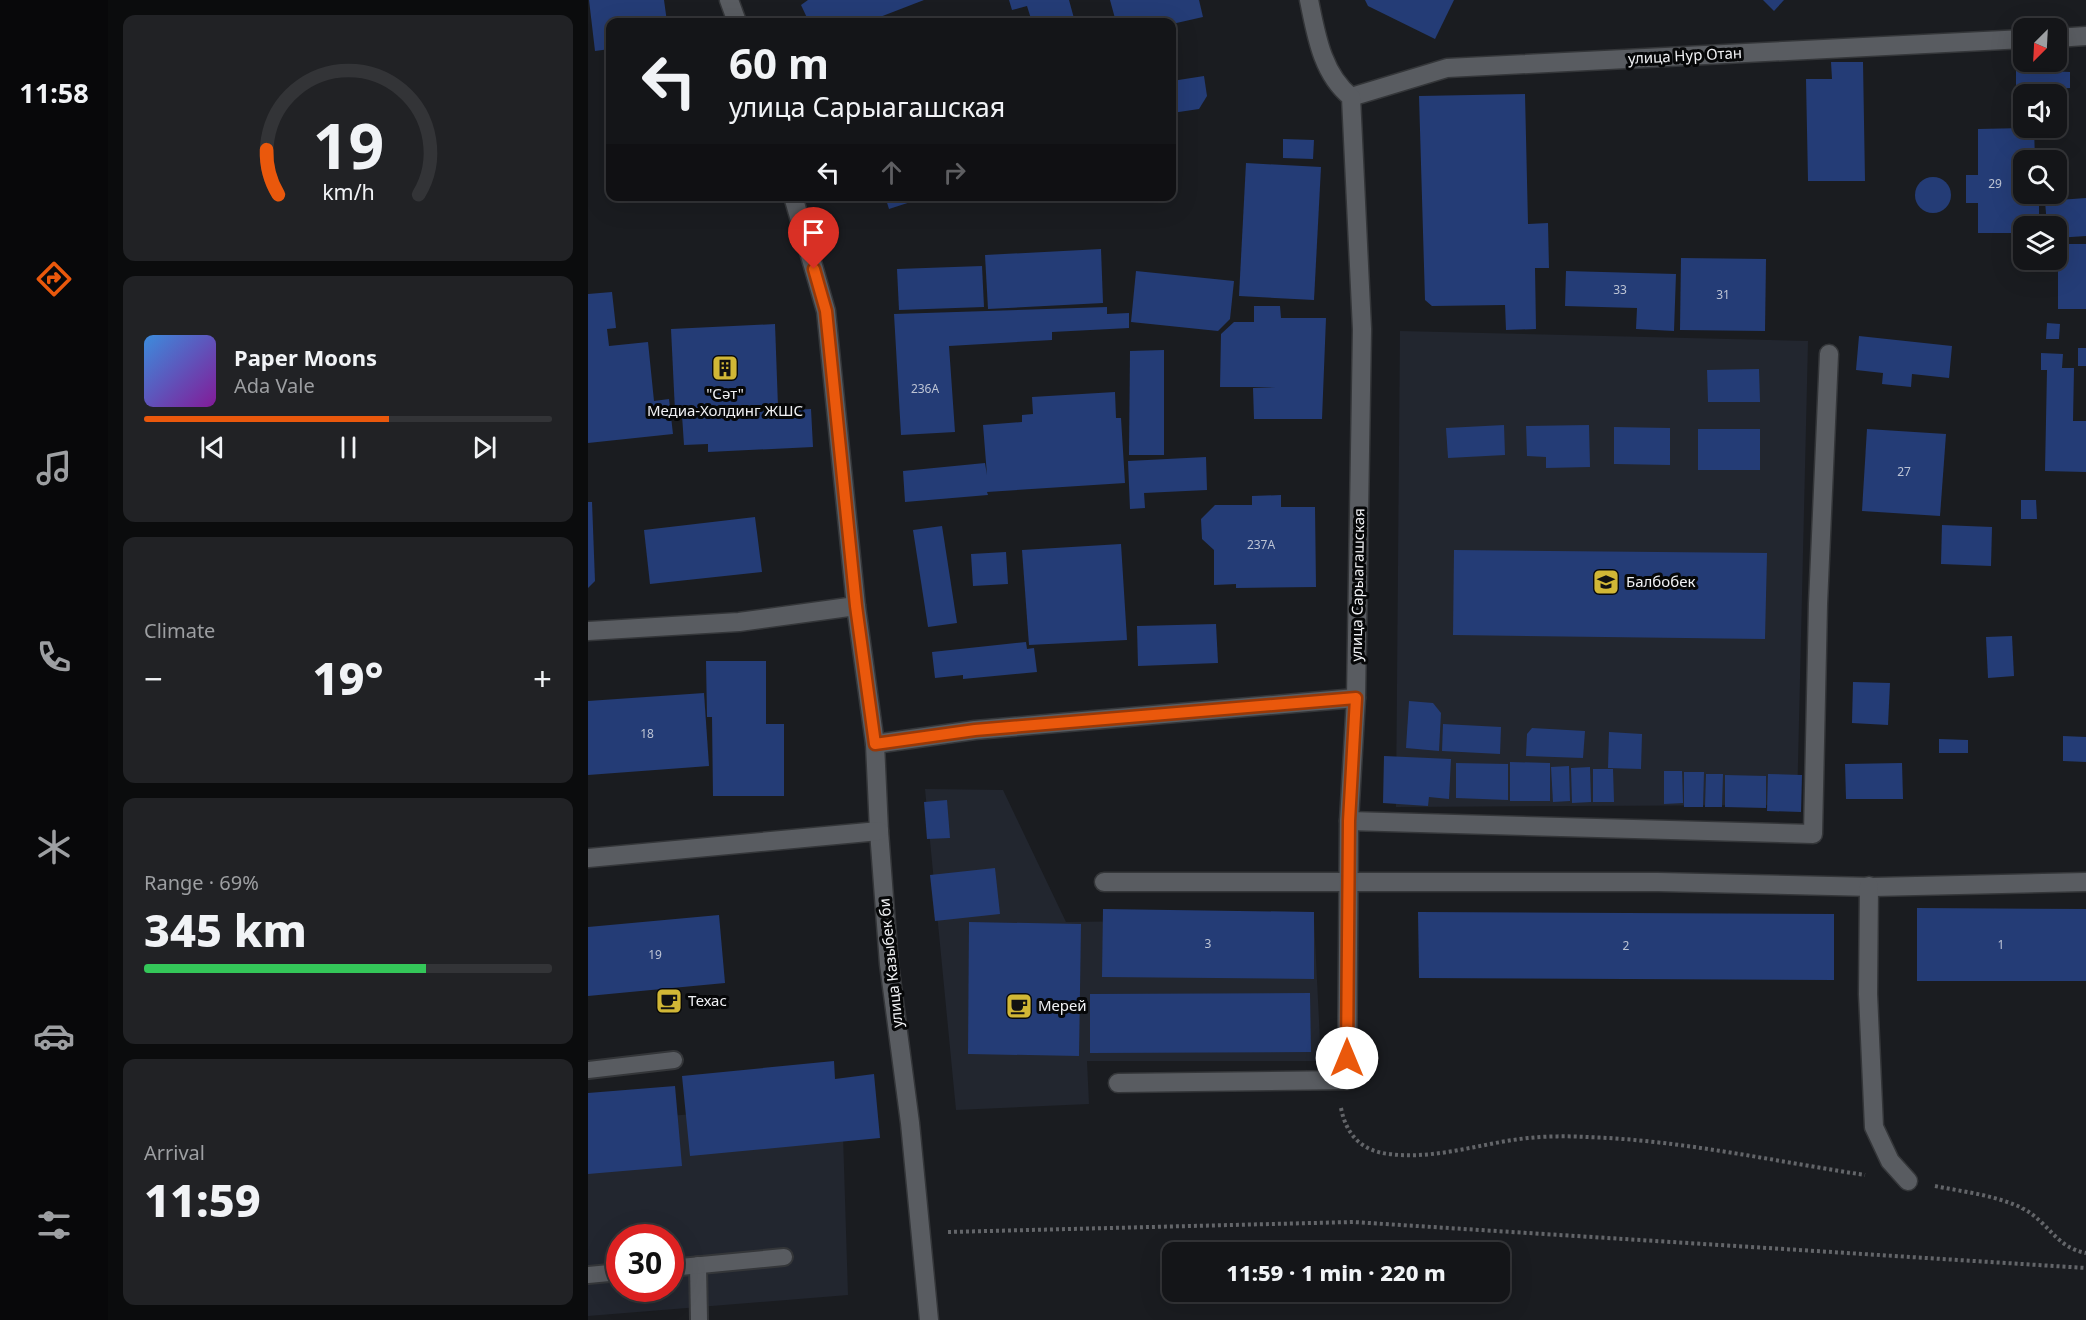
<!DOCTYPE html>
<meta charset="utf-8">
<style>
:root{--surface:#141518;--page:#212225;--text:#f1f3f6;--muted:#9d9fa2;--line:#333437;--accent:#ea580c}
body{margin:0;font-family:"Noto Sans",sans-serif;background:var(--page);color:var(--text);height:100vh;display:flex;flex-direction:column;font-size:22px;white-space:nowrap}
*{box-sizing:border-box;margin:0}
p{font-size:20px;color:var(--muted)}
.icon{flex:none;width:33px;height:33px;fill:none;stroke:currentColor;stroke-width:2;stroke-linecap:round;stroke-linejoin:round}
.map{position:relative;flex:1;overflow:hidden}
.drawer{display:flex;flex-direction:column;gap:15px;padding:15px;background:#0b0c0d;width:480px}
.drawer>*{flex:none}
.banner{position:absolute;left:18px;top:18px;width:570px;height:183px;border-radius:12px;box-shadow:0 6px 24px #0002,0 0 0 2px var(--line);background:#141518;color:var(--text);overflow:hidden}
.needle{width:39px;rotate:204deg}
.controls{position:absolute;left:1425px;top:18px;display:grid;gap:12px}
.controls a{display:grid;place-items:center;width:54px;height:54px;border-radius:12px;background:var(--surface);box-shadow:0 6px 24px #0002,0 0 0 2px var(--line);font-size:30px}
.speed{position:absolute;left:18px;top:1224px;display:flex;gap:12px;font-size:30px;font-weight:700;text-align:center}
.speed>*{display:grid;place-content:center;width:78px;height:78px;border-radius:50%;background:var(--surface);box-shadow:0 6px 24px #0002,0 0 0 2px var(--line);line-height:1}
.speed .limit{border:9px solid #d22;background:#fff;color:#111}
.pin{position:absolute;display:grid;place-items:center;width:51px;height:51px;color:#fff;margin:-62px -26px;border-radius:50% 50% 50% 0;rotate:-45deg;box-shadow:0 0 6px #0007}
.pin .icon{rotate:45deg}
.me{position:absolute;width:66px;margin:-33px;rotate:0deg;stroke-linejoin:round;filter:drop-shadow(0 0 4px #0008)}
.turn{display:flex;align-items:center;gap:21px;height:126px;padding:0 24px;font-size:27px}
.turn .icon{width:78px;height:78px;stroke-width:2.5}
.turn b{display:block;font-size:42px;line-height:51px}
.lanes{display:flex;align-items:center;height:57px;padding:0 24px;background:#0003;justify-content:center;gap:30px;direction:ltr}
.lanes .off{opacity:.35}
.big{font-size:45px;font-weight:800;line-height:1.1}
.drawer .card{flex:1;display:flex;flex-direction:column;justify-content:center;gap:9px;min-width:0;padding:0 21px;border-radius:12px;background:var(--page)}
.drawer .dial{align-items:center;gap:0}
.dial svg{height:156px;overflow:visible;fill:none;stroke:var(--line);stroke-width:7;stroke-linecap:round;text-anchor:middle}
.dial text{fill:var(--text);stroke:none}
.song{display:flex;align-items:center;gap:18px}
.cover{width:72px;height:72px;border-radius:9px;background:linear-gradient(135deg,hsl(210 70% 55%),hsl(290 70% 35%))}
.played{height:6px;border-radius:3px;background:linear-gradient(90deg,var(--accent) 60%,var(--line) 60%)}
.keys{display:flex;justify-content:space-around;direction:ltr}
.heat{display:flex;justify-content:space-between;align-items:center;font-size:33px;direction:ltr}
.charge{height:9px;border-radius:4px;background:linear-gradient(90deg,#34c759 69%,var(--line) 0)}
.trip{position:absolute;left:574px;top:1242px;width:348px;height:60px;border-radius:12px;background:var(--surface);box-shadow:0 6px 24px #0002,0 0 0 2px var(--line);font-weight:800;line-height:60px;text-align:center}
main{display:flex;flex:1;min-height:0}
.tabs{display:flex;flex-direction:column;width:108px;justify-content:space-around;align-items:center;background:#08080a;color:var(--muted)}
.tabs .icon{width:42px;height:42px}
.tabs .active{color:var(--accent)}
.tabs b{font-size:27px;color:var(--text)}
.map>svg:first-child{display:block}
.built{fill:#22262f;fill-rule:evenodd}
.building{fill:#243c76}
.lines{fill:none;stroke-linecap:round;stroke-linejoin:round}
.lane-casing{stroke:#343639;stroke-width:20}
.street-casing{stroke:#343639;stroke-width:21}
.path{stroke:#636569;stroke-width:4;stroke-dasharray:3 3;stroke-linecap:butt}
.lane{stroke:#595c61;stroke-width:16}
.street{stroke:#595c61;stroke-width:18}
.route-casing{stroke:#983908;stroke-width:15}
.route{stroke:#ea580c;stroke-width:10}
.labels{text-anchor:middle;stroke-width:6;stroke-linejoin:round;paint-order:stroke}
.number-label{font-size:12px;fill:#bdc4d4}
.street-label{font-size:15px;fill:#f0f1f4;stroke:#060708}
.poi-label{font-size:15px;fill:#f0f1f4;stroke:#060708;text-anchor:start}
</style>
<main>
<nav class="tabs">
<b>11:58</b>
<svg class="icon active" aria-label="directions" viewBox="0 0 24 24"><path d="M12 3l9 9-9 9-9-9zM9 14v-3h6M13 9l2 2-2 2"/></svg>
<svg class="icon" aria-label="music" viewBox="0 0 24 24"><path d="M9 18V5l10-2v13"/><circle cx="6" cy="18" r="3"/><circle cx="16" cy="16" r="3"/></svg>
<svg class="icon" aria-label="phone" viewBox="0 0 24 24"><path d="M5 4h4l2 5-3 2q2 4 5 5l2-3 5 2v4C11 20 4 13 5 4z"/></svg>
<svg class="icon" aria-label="climate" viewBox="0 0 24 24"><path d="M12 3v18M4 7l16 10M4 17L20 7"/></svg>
<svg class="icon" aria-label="car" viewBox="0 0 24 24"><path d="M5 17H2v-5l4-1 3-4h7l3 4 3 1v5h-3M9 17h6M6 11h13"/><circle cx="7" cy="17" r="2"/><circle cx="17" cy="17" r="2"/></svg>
<svg class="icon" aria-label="filters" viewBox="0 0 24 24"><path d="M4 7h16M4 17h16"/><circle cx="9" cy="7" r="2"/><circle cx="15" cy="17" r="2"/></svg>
</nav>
<section class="drawer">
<div class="card dial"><svg viewBox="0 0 100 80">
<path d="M14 69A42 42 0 1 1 86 69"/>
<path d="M14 69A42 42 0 0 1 8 46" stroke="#ea580c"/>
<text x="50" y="56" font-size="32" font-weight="700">19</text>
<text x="50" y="72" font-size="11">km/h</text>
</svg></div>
<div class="card">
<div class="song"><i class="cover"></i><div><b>Paper Moons</b><p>Ada Vale</p></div></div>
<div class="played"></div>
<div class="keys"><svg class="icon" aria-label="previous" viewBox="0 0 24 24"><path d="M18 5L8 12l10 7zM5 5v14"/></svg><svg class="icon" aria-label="pause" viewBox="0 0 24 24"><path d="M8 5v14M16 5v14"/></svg><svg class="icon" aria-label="next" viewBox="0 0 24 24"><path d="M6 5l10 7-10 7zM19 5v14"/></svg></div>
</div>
<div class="card"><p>Climate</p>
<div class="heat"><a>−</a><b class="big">19°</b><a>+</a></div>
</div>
<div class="card"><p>Range · 69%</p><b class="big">345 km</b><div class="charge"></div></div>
<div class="card"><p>Arrival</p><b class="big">11:59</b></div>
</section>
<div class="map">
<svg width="1498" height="1320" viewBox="0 0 1498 1320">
<rect width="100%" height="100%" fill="#1a1c20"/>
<!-- built -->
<g class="built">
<polygon points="812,331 1220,341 1209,805 808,807"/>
<polygon points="337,789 415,790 478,922 726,919 733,1061 499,1061 501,1104 368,1110"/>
<path d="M 254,1103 L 260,1295 L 0,1316 L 0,1122 ZM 32,1238 L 82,1238 L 82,1288 L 32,1288 Z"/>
</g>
<!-- building -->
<g class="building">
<polygon points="1,0 76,0 79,22 22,22 22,49 7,51"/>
<polygon points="220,0 336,0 279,22 221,22 213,5"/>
<polygon points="421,0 481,0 487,22 444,22 439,6 424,10"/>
<polygon points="522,0 611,0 615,17 584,24 528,22"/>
<polygon points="777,0 866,0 847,39 780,6"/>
<polygon points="1175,0 1196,0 1186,11"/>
<polygon points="1243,62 1275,62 1277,181 1220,181 1218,79 1244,79"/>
<polygon points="1428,67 1460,68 1460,71 1482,72 1482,88 1461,89 1461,94 1436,94 1436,119 1428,119"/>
<polygon points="616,76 619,96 611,109 584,113 584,81"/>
<polygon points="937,94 940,224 960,223 961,268 947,268 948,329 918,330 917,305 844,306 837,300 831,96"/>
<polygon points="1437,128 1446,128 1447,160 1436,160 1436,194 1451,194 1451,226 1436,226 1436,233 1390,233 1390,203 1378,203 1378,175 1390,175 1390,129"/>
<polygon points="695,139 726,140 725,159 695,158"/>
<polygon points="658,163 733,167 726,300 651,296"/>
<circle cx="1345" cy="195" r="18"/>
<polygon points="297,196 338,196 338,197 301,209"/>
<polygon points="1498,198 1498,236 1468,238 1468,226 1459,226 1457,201"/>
<rect x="1470" y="244" width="28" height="65"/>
<polygon points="513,249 515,303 400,309 397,255"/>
<polygon points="1093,258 1178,259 1177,331 1092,330"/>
<polygon points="394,266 396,307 311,310 309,269"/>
<polygon points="548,271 646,281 642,319 630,331 543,322"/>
<polygon points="978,271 1088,274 1086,331 1048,329 1049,308 977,306"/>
<polygon points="24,292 28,328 19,329 21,346 60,342 66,401 81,399 85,434 0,443 0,294"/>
<polygon points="666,306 692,306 693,318 738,318 734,419 666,419 665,388 688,387 632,387 633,334 646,322 666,322"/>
<polygon points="519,307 519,314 541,313 541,328 464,332 464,340 361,346 367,432 313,435 306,314"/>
<polygon points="1459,323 1472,324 1471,339 1458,339"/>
<polygon points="187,324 190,407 87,411 83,329"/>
<polygon points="1271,336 1364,346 1361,378 1324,374 1323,387 1294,384 1295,373 1268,370"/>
<rect x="1490" y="348" width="8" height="18"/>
<polygon points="576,350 576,455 541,455 542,351"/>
<polygon points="1453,353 1475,354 1474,368 1486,368 1485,421 1498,421 1498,472 1457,471 1459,370 1453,370"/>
<polygon points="1171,369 1172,402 1120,402 1119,370"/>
<polygon points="527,392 528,418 533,418 537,483 399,492 400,495 317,502 315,471 397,463 399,475 395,425 434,422 434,415 445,414 444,397"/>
<polygon points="223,409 225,447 120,452 120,444 96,445 94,415"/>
<polygon points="916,425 917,455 860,458 858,428"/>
<polygon points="1001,425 1002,467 958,468 958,457 939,456 938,426"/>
<polygon points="1026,427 1082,428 1082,465 1026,464"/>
<rect x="1110" y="429" width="62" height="41"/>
<polygon points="1279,429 1358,434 1352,516 1274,511"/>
<polygon points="618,457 619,490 556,493 557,508 542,509 540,461"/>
<polygon points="693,495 693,507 727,507 728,587 648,588 648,584 626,585 626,550 614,539 613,519 627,505 664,505 664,496"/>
<polygon points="1433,500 1448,500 1449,519 1433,519"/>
<polygon points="0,502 4,502 7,581 0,588"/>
<polygon points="167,517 174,572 62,584 56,530"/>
<polygon points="1354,525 1404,527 1403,566 1353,564"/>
<polygon points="354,526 369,623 340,627 325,530"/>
<polygon points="533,544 539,640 441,645 434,550"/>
<polygon points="866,550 1179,553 1177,639 865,635"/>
<polygon points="418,552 420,584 385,586 383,554"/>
<polygon points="628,624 630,663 550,666 549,626"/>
<polygon points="1424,636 1426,676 1400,678 1398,637"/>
<polygon points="438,642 439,649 446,648 449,672 375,679 375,675 347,678 344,652"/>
<polygon points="118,661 178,661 178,724 196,724 196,796 125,796 124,717 119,717"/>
<polygon points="1265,682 1302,683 1300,725 1264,723"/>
<polygon points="116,693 121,766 0,775 0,701"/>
<polygon points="821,701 845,703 853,713 851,751 818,748"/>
<polygon points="855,724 913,727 912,754 854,751"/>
<polygon points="944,728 997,731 995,758 938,756 939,734"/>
<polygon points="1021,732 1054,734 1053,769 1020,768"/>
<polygon points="1475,736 1498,737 1498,762 1475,761"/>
<polygon points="1351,739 1380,740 1380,753 1351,753"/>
<polygon points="796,756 863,759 861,799 841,797 840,806 795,803"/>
<polygon points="922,762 962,763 962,801 922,801"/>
<polygon points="868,763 920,764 920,800 868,798"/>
<polygon points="1314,763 1315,799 1258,799 1257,764"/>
<polygon points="981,766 982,801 965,802 963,767"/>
<polygon points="1002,767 1003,802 984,803 983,768"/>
<polygon points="1005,769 1025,769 1026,802 1005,802"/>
<polygon points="1076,771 1094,771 1095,803 1076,804"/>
<polygon points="1096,772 1116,772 1115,807 1096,807"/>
<polygon points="1118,774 1135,774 1134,807 1117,807"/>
<polygon points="1180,774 1214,775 1213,812 1179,811"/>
<polygon points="1137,775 1178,776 1178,808 1137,807"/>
<polygon points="359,800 362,838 339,839 336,802"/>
<polygon points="407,868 412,914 347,921 342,875"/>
<polygon points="1329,908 1498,909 1498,981 1329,981"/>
<polygon points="515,909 726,912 726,979 514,977"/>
<polygon points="830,912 1246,914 1246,980 831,978"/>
<polygon points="131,915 137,983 0,996 0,927"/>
<polygon points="381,922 493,924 491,1056 380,1054"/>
<polygon points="722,993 723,1052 502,1053 502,994"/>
<polygon points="246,1061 247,1079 286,1074 292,1138 102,1156 94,1076"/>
<polygon points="87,1086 94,1166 0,1174 0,1093"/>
</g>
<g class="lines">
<defs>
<g id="lane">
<polyline points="0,1070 86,1060"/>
<polyline points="110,1265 111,1320"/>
<polyline points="82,1268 196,1257"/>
<polyline points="0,1275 32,1272"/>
</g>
<g id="street">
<polyline points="141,0 149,22"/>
<polyline points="1468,38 1498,36"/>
<polyline points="763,97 859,68 1436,39"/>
<polyline points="205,196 238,311 268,606 287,744 291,831 301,964 322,1123 341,1320"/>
<polyline points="0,631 151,622 268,606"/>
<polyline points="287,744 387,730 768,698"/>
<polyline points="761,821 1225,834 1230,604 1241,354"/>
<polyline points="0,858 291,831"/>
<polyline points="516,882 1070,882 1285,887 1498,882"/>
<polyline points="1281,886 1280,994 1286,1127 1302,1161 1320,1181"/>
<path d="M 530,1083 L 759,1080 L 761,821 L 768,698 L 774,329 L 763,97 C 734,74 728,34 721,0"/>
</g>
</defs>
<!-- lane casing -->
<use href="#lane" class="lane-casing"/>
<!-- street casing -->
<use href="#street" class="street-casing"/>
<!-- path -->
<g class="path">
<path d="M 753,1108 C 758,1134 773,1151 801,1154 C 848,1160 893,1143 940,1138 C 959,1136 980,1136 999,1137 C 1092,1140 1185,1161 1277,1175"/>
<path d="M 1347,1186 C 1376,1192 1407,1195 1434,1208 C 1461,1222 1467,1247 1498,1253"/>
<polyline points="360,1232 765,1222 1498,1268"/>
</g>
<!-- lane -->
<use href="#lane" class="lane"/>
<!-- street -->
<use href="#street" class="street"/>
</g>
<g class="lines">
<defs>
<polyline id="route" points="226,269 238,311 268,606 287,744 387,730 768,698 761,821 759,1058"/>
</defs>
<!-- route casing -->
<use href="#route" class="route-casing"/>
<!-- route -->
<use href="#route" class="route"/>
</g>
<!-- icons -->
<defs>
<symbol id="building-square" viewBox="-11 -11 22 22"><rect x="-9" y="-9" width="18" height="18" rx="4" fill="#d1b736" stroke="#060708"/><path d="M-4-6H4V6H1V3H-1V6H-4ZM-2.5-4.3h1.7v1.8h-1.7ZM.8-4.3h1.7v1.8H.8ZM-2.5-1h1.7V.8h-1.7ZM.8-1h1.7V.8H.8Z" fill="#111"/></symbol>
<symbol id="school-square" viewBox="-11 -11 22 22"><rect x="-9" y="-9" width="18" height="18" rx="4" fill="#d1b736" stroke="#060708"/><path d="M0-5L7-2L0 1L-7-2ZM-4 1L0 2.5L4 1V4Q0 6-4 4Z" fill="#111"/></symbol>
<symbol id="cafe-square" viewBox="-11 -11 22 22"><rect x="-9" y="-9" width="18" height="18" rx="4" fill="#d1b736" stroke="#060708"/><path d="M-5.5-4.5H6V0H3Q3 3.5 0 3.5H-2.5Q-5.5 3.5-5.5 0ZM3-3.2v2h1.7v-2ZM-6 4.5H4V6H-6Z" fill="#111"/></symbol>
</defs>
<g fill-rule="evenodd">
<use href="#building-square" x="122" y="353" width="30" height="30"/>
<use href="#school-square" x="1003" y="567" width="30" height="30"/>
<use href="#cafe-square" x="66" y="986" width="30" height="30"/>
<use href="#cafe-square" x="416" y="991" width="30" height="30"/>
</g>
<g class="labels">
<!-- number labels -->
<g class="number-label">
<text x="1407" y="188">29</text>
<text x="1032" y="294">33</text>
<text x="1135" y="299">31</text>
<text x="337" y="393">236А</text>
<text x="1316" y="476">27</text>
<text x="673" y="549">237А</text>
<text x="59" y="738">18</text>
<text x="620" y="948">3</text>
<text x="1413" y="949">1</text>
<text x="1038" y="950">2</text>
<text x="67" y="959">19</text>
</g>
<!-- street labels -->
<g class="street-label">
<text transform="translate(1097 56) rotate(-3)" y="5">улица Нур Отан</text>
<text transform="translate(770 585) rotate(-89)" y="5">улица Сарыагашская</text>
<text transform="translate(303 963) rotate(-96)" y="5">улица Казыбек би</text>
</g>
<!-- poi labels -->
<g class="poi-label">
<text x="137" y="399" text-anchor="middle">"Сәт"<tspan x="137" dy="17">Медиа-Холдинг ЖШС</tspan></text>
<text x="1038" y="587">Балбобек</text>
<text x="100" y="1006">Техас</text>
<text x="450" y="1011">Мерей</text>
</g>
</g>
</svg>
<div class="controls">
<a><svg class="needle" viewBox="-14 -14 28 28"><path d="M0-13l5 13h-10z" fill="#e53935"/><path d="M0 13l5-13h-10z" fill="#9d9fa2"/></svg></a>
<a><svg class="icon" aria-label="sound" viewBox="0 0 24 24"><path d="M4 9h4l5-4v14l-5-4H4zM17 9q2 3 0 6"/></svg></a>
<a><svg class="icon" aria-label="search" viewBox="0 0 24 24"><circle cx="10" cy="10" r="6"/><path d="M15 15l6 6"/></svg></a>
<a><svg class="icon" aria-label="layers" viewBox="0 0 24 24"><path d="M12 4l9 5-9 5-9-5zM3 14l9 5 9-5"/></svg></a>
</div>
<div class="speed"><div class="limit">30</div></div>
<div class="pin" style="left:226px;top:269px;background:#d93025"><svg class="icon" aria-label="arrive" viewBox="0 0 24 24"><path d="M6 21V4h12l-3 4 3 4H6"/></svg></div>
<svg class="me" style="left:759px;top:1058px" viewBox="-20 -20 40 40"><circle r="19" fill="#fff"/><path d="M0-13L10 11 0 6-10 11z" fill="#ea580c"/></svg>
<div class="trip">11:59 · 1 min · 220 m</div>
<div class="banner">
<div class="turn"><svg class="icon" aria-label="left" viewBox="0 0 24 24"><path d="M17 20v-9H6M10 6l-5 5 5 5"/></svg><div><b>60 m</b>улица Сарыагашская</div></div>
<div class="lanes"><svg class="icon" aria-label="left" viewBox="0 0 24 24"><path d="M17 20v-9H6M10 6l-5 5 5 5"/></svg><svg class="icon off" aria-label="ahead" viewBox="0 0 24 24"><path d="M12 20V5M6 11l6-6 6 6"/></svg><svg class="icon off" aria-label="right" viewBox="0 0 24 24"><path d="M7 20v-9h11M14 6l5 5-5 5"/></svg></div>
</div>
</div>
</main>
